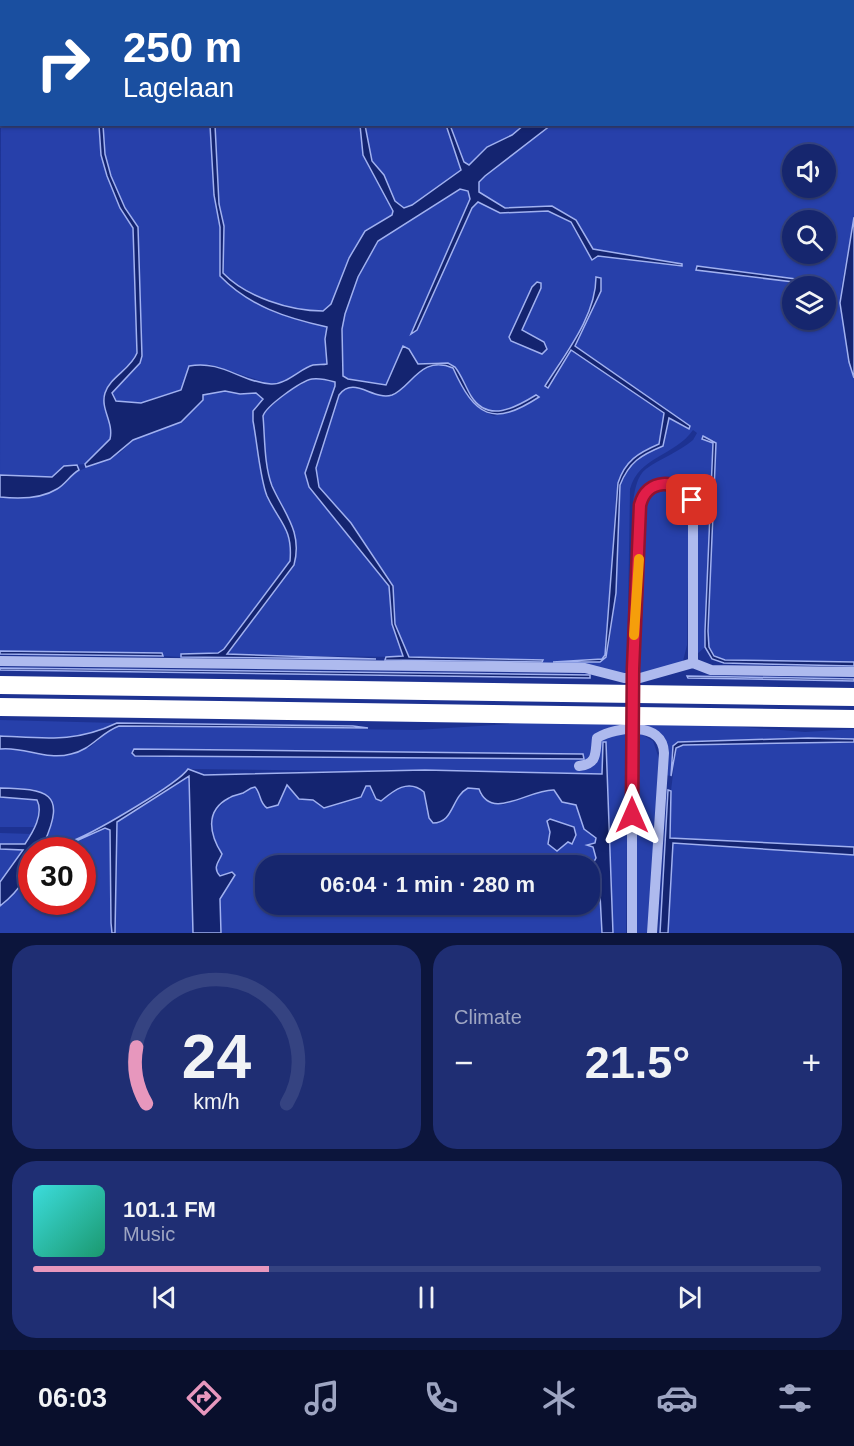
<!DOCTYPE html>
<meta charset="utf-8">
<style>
:root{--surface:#16266e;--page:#1f2e73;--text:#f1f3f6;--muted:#9ea5c2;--line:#354381;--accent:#e797bd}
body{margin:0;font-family:Arial,sans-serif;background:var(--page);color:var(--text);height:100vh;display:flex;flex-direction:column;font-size:22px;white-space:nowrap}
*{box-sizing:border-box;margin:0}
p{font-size:20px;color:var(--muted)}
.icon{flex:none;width:33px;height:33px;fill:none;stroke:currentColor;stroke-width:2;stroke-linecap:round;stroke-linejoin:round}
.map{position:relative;height:933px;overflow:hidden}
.sheet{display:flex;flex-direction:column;gap:12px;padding:12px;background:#0c153c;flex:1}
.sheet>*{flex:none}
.top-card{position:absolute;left:0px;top:0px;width:855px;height:126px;box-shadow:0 2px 4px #0004,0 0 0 2px var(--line);background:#1a4fa0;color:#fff;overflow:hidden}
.controls{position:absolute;left:782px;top:144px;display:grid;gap:12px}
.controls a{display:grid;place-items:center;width:54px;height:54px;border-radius:50%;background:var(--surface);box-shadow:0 2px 4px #0004,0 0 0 2px var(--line);font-size:30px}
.speed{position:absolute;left:18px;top:837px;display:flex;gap:12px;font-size:30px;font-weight:700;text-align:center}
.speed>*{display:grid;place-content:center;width:78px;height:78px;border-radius:50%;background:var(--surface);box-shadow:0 2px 4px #0004,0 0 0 2px var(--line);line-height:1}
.speed .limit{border:9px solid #d22;background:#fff;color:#111}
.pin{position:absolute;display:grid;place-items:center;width:51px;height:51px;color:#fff;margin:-26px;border-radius:12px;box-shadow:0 3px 9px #0006}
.me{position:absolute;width:66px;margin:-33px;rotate:0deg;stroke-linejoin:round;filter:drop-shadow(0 0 4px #0008)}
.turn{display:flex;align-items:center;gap:21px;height:126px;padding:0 24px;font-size:27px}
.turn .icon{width:78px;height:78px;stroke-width:2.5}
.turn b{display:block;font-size:42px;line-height:51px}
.big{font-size:45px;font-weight:800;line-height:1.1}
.sheet .tile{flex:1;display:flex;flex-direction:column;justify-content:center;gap:9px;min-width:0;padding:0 21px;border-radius:24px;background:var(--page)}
.sheet .dial{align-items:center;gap:0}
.dial svg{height:156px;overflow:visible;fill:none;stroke:var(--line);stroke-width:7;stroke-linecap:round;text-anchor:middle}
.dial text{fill:var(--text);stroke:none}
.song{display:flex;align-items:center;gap:18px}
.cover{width:72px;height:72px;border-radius:9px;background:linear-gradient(135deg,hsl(180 70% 55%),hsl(160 70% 35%))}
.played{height:6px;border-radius:3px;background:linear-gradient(90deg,var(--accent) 30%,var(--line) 30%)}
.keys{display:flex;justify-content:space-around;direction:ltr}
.heat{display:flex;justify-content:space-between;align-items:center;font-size:33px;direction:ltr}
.sheet .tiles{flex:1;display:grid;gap:12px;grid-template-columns:1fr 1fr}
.tile:last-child{grid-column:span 2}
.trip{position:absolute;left:255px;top:855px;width:345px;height:60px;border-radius:24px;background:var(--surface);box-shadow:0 2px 4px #0004,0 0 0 2px var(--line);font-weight:800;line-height:60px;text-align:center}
.menu{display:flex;height:96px;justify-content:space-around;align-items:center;background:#090f2c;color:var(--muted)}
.menu .icon{width:42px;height:42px}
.menu .current{color:var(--accent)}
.menu b{font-size:27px;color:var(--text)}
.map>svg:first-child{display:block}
.green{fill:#2740aa;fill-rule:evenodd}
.water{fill:#142470;stroke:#a1b1f0;stroke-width:1.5}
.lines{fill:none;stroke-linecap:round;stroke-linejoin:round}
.minor{stroke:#aebaee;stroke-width:10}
.highway{stroke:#fff;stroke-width:18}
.minor-bridge{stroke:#aebaee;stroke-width:10}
.route-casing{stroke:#92132f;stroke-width:15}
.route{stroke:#e11d48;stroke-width:10}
.slow{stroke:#f59e0b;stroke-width:10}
</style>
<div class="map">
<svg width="854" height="933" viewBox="0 0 854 933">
<rect width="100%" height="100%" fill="#1d3292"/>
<!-- green -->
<g class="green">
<polygon points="0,0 173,0 173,1 2,2 0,92"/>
<polygon points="182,0 385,0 383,2"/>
<polygon points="439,0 688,0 430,2"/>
<path d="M 700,0 L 854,0 L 854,217 L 841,288 L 849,362 L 854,378 L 854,662 L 725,660 L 714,656 L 708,647 L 708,631 L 714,440 L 703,439 L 713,443 L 713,461 L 705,647 L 696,655 L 696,500 C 692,495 689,487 684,484 C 668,471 646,481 639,498 L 634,573 C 633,549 626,483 646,469 C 661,458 679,452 693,440 L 697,433 L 693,430 C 675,456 639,456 630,489 L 627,676 L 543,666 L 542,660 L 409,657 L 395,624 L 393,586 L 351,523 L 319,487 L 316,468 L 339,395 C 355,375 373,401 392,395 C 411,387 421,354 453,368 C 463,390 471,407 494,416 L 526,405 L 538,396 L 536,395 C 488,426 479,411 455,367 L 438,362 L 418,364 L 409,349 L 392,371 L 386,385 L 348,379 L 311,365 L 301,373 L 274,385 L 208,364 L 185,383 L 181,390 L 141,403 L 115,401 L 111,393 L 114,389 L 140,363 L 138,227 L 125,208 L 111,176 L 105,154 L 103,125 L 854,124 L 854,2 L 699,1 ZM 792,154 L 825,154 L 825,188 L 792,188 ZM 792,220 L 825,220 L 825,254 L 792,254 ZM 698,266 L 825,283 L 826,285 L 697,270 ZM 792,286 L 825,286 L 825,320 L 792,320 ZM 571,344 L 688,429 L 669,417 L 663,446 C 640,455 629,462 620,485 L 616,593 L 608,652 L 600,662 L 553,662 L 602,659 L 605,655 L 616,494 L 630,460 L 659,445 L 664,413 L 571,350 L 547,388 L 545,385 Z"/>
<polygon points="1,95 2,124 99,125 101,155 107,176 120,208 133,228 137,353 134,362 106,391 111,429 110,439 85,464 64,466 52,477 0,474"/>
<path d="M 316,378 L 335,382 L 335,386 L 305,474 L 309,487 L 389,586 L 392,624 L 403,657 L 227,655 L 227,651 L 294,565 C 303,532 284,513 272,486 C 264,465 265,438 263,416 C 267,403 302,382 316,378 Z"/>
<polygon points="225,391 256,393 264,399 257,405 267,495 285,522 291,550 290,561 224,649 218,653 182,654 181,657 163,656 162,653 0,651 0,497 10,498 66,482 74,473 120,453 133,440 181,422 203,400 202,395"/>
<polygon points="666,490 679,493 689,507 687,645 683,661 661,670 637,673 642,511 653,494"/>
<path d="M 0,720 L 117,723 C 75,743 45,738 0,736 Z"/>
<path d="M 540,722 L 628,724 L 626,933 L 613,933 L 605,742 L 603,743 L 603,774 L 188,769 L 185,773 L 189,776 L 193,933 L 0,933 L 0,833 L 32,834 L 50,829 L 34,789 L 0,788 L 0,749 L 89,748 L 111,729 L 119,726 L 417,730 ZM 135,749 L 582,754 L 584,759 L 135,756 L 133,753 ZM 32,850 L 82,850 L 82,902 L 32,902 Z"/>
<polygon points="638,724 731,726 805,732 854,729 854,739 679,742 672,750 671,776 665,775 666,753"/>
<polygon points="638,732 653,741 660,762 648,933 634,933"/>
<polygon points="808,741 854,742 854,847 670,838 671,791 676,748 683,745"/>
<path d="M 287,785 L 297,796 L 313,800 L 324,808 L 354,799 L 362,795 L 366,786 L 370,786 L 372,794 L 386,797 C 395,786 413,782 424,792 L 429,818 L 433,823 C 453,821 452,797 468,788 L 479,789 L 480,795 L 503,805 L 531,794 L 555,790 L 576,805 L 584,829 L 595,835 L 595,842 L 588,846 L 593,847 L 596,861 L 590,869 L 590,866 L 266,866 L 266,904 L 590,904 L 590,876 L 600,895 L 601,933 L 221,933 C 217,918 216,894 230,884 L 216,870 L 222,854 L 211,831 L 213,815 L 226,800 L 255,787 L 260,793 L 279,802 Z"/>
<polygon points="0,797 37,800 40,807 36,827 0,827"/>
<polygon points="673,843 854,855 854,933 668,933"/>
</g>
<!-- water -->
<g class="water">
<path d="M 99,125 L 103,125 L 105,154 L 111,176 L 125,208 L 138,227 L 142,356 L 140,363 L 112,393 L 116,401 L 141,403 L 181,390 L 189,366 C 223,360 240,382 271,384 C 286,385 301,368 313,365 C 318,364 323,365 327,364 L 325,339 L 327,327 C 286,318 249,306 220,276 L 220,227 L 214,195 L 210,125 L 215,125 L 219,204 L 224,226 L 223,273 C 246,297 290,311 323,311 L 331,304 L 349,258 L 365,231 L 392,215 L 393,211 L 363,155 L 360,125 L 365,125 L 372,161 L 384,175 L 395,201 L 404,208 L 412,205 L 461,170 L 446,125 L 450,125 L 464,162 L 469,165 L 487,147 L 512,135 L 524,125 L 551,125 L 485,176 L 479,182 L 479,192 L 505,208 L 552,206 L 576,220 L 593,249 L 682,264 L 682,266 L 598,256 L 592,260 L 571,222 L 548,211 L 500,213 L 478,202 L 472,208 L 417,330 L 411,334 L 470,199 L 468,191 L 460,189 L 378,241 L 358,277 L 345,314 L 342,329 L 343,376 L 348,379 L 386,385 L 403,346 L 409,349 L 418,364 L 448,363 L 455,367 C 462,376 465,386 471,396 C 488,423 515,408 536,395 L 539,397 C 493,427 475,417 453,368 C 421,354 411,388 392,395 C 373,401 354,375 339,395 L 316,468 L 319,487 L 351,523 L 393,586 L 395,624 L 409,657 L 543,660 L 542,662 L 385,660 L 386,657 L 403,656 L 392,624 L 389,586 L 309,487 L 305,473 L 335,386 L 335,382 C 328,380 318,378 312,379 C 301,381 266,406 263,416 C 265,438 264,465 272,486 C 284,513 303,532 294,565 L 227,654 L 376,659 L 181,657 L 181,654 L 218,653 L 224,649 L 290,561 C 293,528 279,522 267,496 C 260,479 257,441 253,421 L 253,411 L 263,399 L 256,393 L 240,394 L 225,391 L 203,395 L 203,400 L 181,422 L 133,440 L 110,459 L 86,467 L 85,464 L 110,439 C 114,422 100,409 105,393 C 110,377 131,369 137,353 L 133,228 L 120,208 L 107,176 L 101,155 Z"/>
<polygon points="854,217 854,378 849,362 840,303"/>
<polygon points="697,266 826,283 826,286 696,270"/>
<path d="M 596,277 L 601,278 L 601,291 L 575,346 L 690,426 L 689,429 L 669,418 L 663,446 C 641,455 629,462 620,485 L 616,593 L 606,657 L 600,662 L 553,662 L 602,659 L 605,655 L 618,483 C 625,461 638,453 659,444 L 664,413 L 571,350 L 548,388 L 545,386 C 565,354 596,316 596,277 Z"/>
<polygon points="537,282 541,283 541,288 522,330 544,342 547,349 542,354 511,341 509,337 532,287"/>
<polygon points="703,436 716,443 708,631 709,647 714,656 725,660 854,662 854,666 724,663 712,659 705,647 705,631 713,443 702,439"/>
<path d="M 77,465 L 79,470 C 70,475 66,484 57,489 C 41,499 18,499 0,497 L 0,475 L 52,477 L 64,466 Z"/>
<polygon points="0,651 162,653 163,656 0,654"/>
<polygon points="0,668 590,675 590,678 0,670"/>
<polygon points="687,676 854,679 854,681 688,678"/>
<path d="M 117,723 L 353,726 L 368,728 L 119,726 C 100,733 91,750 71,754 C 46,761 24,746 0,749 L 0,736 C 45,738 75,743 117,723 Z"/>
<polygon points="808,738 854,739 854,742 683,745 676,748 671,776 673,746 678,742"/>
<path d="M 603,742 L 606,742 L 613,933 L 602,933 L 600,895 L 590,876 L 590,869 L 596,858 L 593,847 L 587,845 L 595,843 L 596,838 L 584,829 L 576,805 L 562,802 L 554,790 C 529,789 491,822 479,789 L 468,788 C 451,797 454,823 433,823 L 429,818 L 424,792 C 408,778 393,791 381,801 L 376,799 L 370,786 L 366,786 L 361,797 L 324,808 L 313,800 L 299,799 L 287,785 L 278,805 L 267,808 C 259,803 261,793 255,787 C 249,788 247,791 243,793 C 238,795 233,795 229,798 C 204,811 210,835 222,854 C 219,862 212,867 220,876 L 232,872 L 235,875 L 220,899 L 221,933 L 193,933 L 189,776 L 117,822 L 115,933 L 112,933 L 111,923 L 110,830 L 105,828 L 56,850 L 32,850 C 32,873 18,892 0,906 L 0,882 L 23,850 L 0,849 L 0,844 L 25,844 C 33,832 44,814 37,800 L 0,797 L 0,788 C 47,789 67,792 44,843 L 46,847 C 56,846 67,844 77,839 C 98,830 178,784 188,769 L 204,775 L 425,770 L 602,774 Z"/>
<polygon points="134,749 583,754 584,759 135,756 132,753"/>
<polygon points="668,790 671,791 670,838 854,847 854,855 673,843 668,933 660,933"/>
<polygon points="550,819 574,827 576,835 572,844 568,842 557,851 548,844 550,832 547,821"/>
</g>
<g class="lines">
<!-- minor -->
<g class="minor">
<polyline points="0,661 585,668 624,678 640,678 693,663 711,670 854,672"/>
<path d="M 633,669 L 640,505 C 648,476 684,478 693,505 L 693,663"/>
<path d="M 579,766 C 598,764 595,753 597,738 C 617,726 663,721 664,753 L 652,933"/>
<polyline points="632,933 632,744"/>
</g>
<!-- highway -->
<g class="highway">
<polyline points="0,685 854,697"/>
<polyline points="0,707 854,719"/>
</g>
<!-- minor-bridge -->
<polyline class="minor-bridge" points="632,744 633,669"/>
</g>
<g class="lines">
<defs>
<path id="route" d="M 632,815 L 633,669 L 640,505 C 647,478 677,478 692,500"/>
</defs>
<!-- route casing -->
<use href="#route" class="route-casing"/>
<!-- route -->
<use href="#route" class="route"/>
<!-- slow -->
<polyline class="slow" points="634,635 639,559"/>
</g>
</svg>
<div class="controls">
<a><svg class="icon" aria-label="sound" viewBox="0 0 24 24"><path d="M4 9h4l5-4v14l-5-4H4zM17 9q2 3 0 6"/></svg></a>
<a><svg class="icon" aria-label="search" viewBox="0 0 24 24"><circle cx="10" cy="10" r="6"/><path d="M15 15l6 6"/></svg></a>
<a><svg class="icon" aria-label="layers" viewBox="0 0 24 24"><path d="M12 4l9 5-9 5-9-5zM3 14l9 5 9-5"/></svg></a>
</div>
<div class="speed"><div class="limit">30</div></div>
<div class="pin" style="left:692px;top:500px;background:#d93025"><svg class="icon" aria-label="arrive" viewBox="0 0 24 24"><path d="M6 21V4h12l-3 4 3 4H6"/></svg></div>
<svg class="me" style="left:632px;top:815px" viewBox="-20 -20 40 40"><path d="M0-17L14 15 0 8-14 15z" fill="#e11d48" stroke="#fff" stroke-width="4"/></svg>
<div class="trip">06:04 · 1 min · 280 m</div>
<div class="top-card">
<div class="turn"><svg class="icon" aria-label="right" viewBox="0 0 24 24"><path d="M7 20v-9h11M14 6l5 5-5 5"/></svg><div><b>250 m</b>Lagelaan</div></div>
</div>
</div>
<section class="sheet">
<div class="tiles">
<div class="tile dial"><svg viewBox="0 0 100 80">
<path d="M14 69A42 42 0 1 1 86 69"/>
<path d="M14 69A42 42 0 0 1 9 40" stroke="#e797bd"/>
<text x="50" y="56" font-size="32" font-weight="700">24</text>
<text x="50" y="72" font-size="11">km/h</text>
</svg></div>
<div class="tile"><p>Climate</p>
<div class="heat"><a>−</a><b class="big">21.5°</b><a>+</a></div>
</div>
<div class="tile">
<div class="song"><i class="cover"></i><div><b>101.1 FM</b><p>Music</p></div></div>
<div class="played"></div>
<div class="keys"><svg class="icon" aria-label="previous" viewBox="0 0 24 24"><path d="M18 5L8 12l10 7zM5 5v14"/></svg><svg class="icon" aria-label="pause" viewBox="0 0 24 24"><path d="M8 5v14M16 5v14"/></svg><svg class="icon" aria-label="next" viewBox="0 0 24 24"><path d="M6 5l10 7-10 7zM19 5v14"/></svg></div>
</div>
</div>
</section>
<nav class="menu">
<b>06:03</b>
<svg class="icon current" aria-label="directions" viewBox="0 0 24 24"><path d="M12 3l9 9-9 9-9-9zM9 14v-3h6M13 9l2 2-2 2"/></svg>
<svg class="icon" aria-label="music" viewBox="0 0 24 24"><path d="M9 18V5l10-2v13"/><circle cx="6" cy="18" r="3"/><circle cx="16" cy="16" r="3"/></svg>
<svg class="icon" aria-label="phone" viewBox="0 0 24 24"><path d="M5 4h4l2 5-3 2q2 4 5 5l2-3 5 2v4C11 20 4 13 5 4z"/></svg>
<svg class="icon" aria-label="climate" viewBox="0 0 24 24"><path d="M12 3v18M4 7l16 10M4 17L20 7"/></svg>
<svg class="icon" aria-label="car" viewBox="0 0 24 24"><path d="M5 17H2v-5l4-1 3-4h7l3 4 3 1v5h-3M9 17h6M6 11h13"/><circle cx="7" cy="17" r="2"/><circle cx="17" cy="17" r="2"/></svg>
<svg class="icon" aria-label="filters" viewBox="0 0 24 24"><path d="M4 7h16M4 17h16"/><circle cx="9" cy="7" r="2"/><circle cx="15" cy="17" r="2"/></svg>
</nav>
